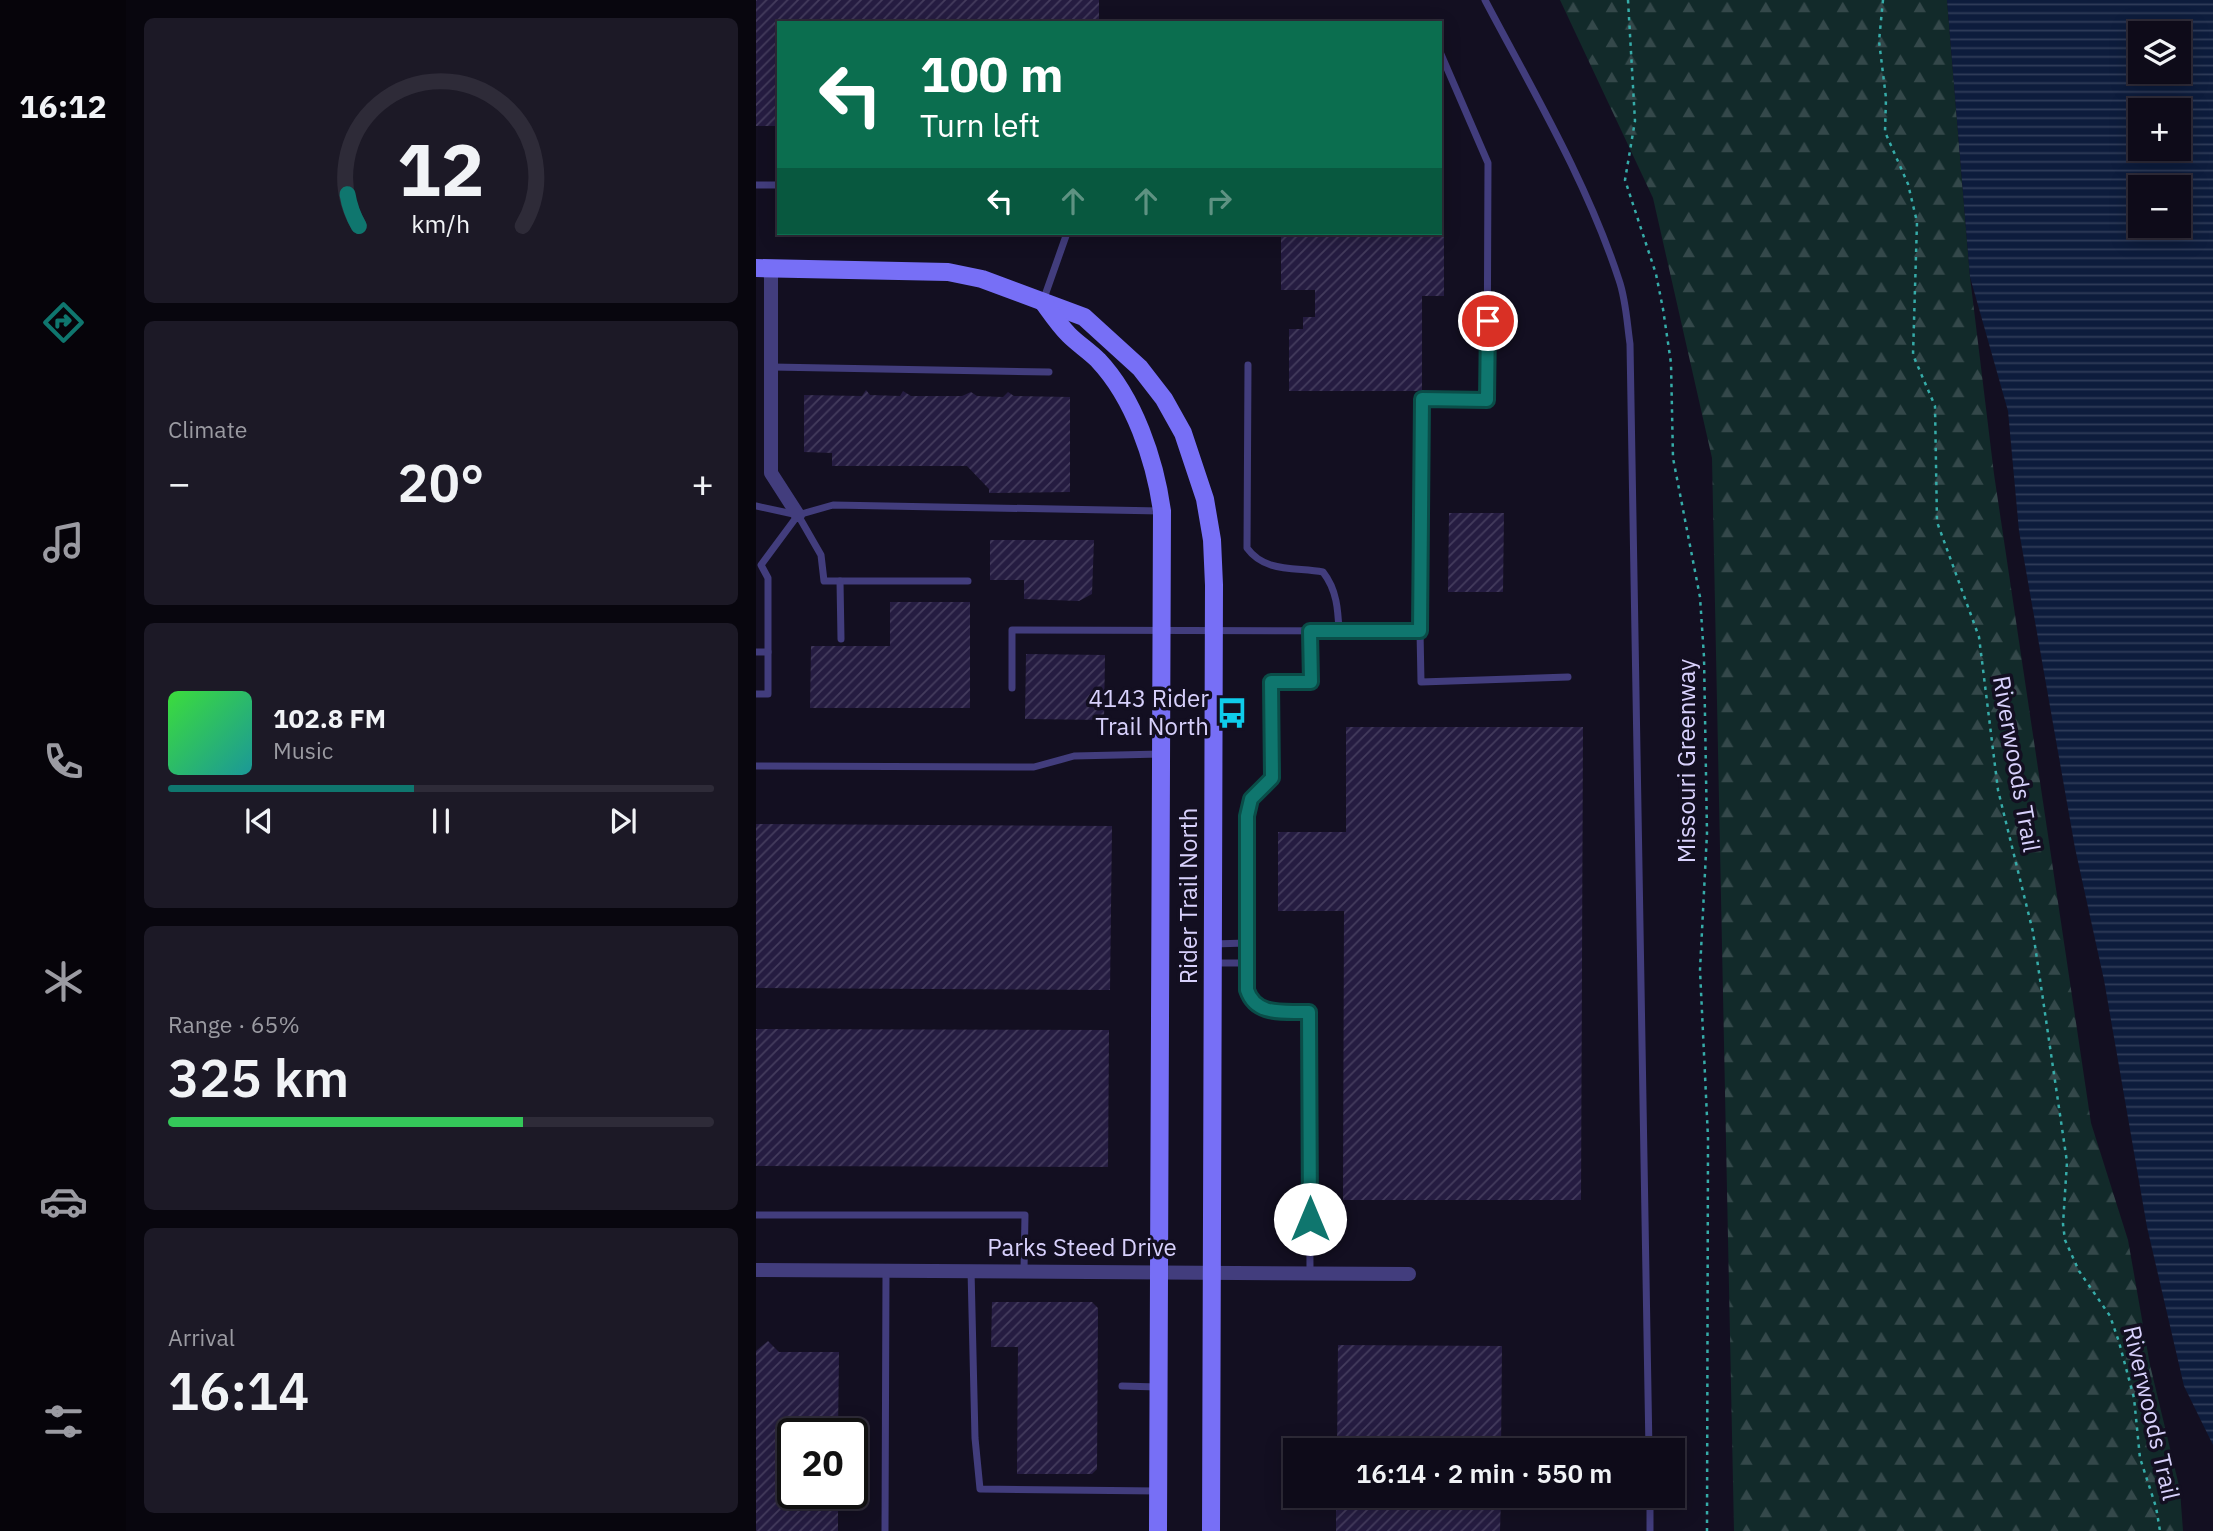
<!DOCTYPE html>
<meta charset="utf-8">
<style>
:root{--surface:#0e0b19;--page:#1c1926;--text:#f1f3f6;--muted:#9b9ba2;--line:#2e2b38;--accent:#0f766e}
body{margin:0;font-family:"IBM Plex Sans",sans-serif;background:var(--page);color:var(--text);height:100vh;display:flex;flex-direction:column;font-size:26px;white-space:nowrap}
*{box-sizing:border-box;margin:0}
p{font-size:23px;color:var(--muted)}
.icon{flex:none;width:38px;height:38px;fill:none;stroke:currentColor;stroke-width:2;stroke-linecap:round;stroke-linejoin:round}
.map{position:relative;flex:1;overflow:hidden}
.panel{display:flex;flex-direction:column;gap:18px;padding:18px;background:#08060e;width:630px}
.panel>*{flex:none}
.banner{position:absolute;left:21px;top:21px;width:665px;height:214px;border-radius:0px;box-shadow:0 4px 18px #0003,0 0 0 2px var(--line);background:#0b6e4f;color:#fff;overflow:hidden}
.tools{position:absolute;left:1372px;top:21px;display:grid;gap:14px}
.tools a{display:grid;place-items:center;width:63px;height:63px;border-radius:0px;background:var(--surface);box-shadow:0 4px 18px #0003,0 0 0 2px var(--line);font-size:35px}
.speed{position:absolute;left:21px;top:1418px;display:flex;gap:14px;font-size:35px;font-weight:700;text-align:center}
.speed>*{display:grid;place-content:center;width:91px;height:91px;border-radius:50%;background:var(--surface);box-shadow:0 4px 18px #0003,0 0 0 2px var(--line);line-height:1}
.speed .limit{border:4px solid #111;border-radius:10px;background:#fff;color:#111}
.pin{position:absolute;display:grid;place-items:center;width:60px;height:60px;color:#fff;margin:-30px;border:4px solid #fff;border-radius:50%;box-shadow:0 2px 7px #0007}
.me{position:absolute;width:77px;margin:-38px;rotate:0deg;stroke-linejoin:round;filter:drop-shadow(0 0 5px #0008)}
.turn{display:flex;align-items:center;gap:24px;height:147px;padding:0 28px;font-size:32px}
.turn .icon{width:91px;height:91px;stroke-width:2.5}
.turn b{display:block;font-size:49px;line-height:60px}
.lanes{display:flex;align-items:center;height:66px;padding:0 28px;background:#0003;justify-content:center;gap:35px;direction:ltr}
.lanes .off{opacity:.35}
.big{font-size:52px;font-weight:600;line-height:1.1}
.panel .card{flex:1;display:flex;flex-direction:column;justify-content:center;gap:10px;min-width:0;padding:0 24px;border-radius:10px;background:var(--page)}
.panel .dial{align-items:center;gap:0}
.dial svg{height:182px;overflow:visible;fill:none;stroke:var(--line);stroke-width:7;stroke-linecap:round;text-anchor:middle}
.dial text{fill:var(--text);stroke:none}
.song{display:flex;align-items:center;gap:21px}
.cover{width:84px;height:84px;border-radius:10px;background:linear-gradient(135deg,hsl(120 70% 55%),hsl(180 70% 35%))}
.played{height:7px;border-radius:4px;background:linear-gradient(90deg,var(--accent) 45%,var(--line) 45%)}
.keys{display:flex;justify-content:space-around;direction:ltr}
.heat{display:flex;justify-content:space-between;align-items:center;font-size:38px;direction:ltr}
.charge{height:10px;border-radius:5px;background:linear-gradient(90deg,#34c759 65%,var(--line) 0)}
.trip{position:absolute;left:527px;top:1438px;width:402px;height:70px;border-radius:0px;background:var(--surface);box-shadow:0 4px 18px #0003,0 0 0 2px var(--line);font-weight:600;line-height:70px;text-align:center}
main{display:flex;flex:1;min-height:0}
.tab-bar{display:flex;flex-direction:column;width:126px;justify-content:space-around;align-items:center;background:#06040a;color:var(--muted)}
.tab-bar .icon{width:49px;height:49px}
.tab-bar .selected{color:var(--accent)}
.tab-bar b{font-size:32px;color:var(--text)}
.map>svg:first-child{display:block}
.forest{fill:url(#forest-firs)}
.water{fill:url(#water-rules);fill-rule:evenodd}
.building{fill:url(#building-hatch)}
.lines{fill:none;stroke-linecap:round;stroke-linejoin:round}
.path{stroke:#36aca9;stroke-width:2.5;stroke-dasharray:3.5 5;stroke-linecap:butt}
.lane{stroke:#423d7d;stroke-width:7}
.street{stroke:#423d7d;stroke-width:14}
.secondary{stroke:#776ff6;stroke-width:18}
.route-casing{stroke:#0a4d48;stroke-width:18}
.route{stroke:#0f766e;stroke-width:12}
.labels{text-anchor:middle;stroke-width:7;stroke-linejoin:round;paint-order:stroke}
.poi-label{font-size:24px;fill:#d8d1fc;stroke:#130f21;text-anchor:end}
.street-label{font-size:24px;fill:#d8d1fc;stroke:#130f21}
</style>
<main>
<nav class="tab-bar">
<b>16:12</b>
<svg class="icon selected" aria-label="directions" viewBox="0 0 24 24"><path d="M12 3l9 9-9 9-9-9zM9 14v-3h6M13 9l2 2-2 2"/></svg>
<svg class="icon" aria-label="music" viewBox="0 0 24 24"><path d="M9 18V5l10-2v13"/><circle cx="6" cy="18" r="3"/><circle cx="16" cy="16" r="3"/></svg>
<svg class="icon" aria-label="phone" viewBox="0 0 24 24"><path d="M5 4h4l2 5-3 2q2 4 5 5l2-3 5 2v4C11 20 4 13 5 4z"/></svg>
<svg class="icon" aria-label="climate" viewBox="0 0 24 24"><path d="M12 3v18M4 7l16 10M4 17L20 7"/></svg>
<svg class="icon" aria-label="car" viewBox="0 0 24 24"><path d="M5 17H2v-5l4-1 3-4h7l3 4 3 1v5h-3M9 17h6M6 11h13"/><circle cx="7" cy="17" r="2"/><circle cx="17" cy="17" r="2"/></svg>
<svg class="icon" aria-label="filters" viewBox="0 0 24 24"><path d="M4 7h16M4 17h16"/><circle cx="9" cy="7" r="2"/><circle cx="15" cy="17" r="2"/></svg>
</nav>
<section class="panel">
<div class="card dial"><svg viewBox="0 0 100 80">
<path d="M14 69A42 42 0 1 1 86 69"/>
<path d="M14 69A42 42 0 0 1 9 55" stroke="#0f766e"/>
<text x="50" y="56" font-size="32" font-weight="700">12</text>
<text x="50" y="72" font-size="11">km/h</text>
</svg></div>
<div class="card"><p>Climate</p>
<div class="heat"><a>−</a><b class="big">20°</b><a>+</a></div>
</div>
<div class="card">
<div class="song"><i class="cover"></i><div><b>102.8 FM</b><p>Music</p></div></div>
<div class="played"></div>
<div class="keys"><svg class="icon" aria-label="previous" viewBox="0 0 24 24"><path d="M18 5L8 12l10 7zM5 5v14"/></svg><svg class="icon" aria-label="pause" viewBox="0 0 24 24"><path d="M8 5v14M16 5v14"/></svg><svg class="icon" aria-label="next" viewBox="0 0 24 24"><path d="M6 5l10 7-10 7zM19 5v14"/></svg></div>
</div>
<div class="card"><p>Range · 65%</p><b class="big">325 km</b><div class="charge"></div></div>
<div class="card"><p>Arrival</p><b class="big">16:14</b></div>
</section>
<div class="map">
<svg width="1457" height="1531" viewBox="0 0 1457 1531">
<defs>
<pattern id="forest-firs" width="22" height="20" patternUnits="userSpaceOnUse" patternTransform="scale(1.75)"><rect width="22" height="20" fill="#122a2a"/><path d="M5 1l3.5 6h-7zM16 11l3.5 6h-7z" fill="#34484a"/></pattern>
<pattern id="water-rules" width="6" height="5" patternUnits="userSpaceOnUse" patternTransform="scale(1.75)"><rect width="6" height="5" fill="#0d1c3c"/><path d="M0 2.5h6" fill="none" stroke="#303c59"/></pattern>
<pattern id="building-hatch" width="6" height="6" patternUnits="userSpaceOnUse" patternTransform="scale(1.75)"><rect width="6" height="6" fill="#251c41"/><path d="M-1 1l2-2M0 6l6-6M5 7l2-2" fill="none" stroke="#443c5d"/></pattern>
</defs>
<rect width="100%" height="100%" fill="#130f21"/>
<!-- forest -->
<polygon class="forest" points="804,0 1191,0 1214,277 1238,474 1335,1123 1372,1240 1394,1365 1424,1490 1427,1531 978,1531 956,458 897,198"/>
<!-- water -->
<path class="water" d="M 1191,0 L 1457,0 L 1457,1445 L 1428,1386 L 1391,1227 L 1348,980 L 1319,848 L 1263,531 L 1252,411 L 1214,277 ZM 1384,33 L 1423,33 L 1423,72 L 1384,72 ZM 1384,110 L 1423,110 L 1423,149 L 1384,149 ZM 1384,187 L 1423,187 L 1423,226 L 1384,226 Z"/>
<!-- building -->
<g class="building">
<polygon points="0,0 343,0 343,23 23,23 23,126 0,126"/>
<polygon points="525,233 688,233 688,296 666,296 666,391 533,391 533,329 547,329 547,317 559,317 559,290 525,290"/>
<polygon points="110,390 114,395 144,396 147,391 155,396 206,396 215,392 221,396 247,397 252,392 258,396 314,397 314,492 233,493 233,489 211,466 76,466 76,453 48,452 48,395 106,396"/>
<polygon points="693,513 748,513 747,592 692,592"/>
<polygon points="234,540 338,540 336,594 323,601 268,599 268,580 234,580"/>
<polygon points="134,602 214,602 214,708 54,708 55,646 134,646"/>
<polygon points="270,654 349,655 348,720 269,719"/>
<polygon points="590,727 827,727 825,1200 587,1200 588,911 522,911 522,832 590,832"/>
<polygon points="0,824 356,826 354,990 0,988"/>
<polygon points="0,1029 353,1030 352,1167 0,1166"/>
<polygon points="236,1302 336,1302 342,1308 341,1469 336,1474 261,1474 262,1347 235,1347"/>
<polygon points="12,1341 23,1352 83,1352 82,1433 37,1433 37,1493 82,1493 82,1531 0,1531 0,1351"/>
<polygon points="582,1345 746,1346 745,1451 581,1451"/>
<polygon points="580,1496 745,1496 744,1531 580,1531"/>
</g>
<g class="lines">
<!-- path -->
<g class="path">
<polyline points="872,0 879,121 869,180 900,274 907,309 915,363 917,458 944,597 948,657 951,833 944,970 952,1138 951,1531"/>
<polyline points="1127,0 1123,41 1130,98 1129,132 1152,184 1161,222 1157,355 1179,406 1181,522 1223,637 1242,790 1277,932 1311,1162 1307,1224 1309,1240 1323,1271 1354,1316 1363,1342 1378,1398 1384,1458 1400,1507 1404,1531"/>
</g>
<!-- lane -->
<g class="lane">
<path d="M 729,0 C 777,91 831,182 863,280 C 870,300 871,323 874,344 L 893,1451"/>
<polyline points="0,185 23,185"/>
<polyline points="287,301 311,233"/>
<path d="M 492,365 L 491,548 C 509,573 540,567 567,572 C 581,590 582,610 583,631"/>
<polyline points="16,367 293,372"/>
<polyline points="0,506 42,515 77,505 405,511"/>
<polyline points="42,515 65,555 68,581 212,581"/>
<polyline points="84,581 85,639"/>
<polyline points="554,631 555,682 515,682 516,778 495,798 490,816 491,990 494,1001 504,1010 553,1012 554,1273"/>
<polyline points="664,631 666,399 731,400 732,163 684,52"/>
<polyline points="0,652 12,652"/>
<polyline points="256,688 256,630 664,631 665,682 812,677"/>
<polyline points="0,694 12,694 12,578 5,565 42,515"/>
<polyline points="0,766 278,767 318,756 405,754"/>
<polyline points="458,944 490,943"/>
<polyline points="459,963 490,963"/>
<polyline points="0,1215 269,1215 268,1270"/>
<polyline points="215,1270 219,1438 224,1489 402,1491"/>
<polyline points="366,1386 402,1387"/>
<polyline points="894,1496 894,1531"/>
<polyline points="129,1531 130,1271"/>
</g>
<!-- street -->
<g class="street">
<polyline points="15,268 15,473 42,515"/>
<polyline points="0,1270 653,1274"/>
</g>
<!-- secondary -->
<g class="secondary">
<polyline points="0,268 192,272 226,279 328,317 384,368 408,399 427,433 449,499 456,540 458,585 455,1531"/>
<path d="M 287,302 C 295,313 303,325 313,335 C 322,344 333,351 342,360 C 378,398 399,460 406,511 L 402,1531"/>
</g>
</g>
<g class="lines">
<defs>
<path id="route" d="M 554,1219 L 553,1012 C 529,1011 500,1017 491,990 L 491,816 L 495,799 L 516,778 L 515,682 L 555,682 L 554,631 L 664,631 L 666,399 L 731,400 L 732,321"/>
</defs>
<!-- route casing -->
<use href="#route" class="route-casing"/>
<!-- route -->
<use href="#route" class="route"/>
</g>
<!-- icons -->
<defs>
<symbol id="bus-bare" viewBox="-9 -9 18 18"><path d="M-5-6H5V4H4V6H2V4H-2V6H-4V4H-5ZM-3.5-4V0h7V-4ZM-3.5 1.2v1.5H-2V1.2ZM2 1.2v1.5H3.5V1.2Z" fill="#0fcceb" stroke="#130f21" stroke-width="2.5" paint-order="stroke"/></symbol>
</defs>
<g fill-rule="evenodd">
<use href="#bus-bare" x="454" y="691" width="44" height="44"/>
</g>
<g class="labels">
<!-- poi labels -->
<g class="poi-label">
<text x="453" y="707">4143 Rider<tspan x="453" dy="28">Trail North</tspan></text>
</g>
<!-- street labels -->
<g class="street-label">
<text transform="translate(931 761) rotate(-90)" y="8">Missouri Greenway</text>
<text transform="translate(1260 764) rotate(80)" y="8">Riverwoods Trail</text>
<text transform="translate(433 896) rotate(-90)" y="8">Rider Trail North</text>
<text x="326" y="1256">Parks Steed Drive</text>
<text transform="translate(1395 1413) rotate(77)" y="8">Riverwoods Trail</text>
</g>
</g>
</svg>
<div class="tools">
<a><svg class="icon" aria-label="layers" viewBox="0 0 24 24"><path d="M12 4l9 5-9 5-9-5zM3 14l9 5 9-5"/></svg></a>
<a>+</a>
<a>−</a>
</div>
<div class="speed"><div class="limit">20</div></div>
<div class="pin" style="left:732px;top:321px;background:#d93025"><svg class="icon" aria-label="arrive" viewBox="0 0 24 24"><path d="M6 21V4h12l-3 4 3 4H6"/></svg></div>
<svg class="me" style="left:554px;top:1219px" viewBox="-20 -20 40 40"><circle r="19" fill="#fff"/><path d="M0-13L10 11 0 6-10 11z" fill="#0f766e"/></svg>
<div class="trip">16:14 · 2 min · 550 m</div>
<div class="banner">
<div class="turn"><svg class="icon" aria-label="left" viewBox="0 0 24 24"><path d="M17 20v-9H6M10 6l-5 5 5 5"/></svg><div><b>100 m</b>Turn left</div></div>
<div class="lanes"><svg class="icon" aria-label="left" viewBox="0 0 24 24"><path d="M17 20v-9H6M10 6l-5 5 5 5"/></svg><svg class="icon off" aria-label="ahead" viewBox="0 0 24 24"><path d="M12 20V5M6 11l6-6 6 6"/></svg><svg class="icon off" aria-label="ahead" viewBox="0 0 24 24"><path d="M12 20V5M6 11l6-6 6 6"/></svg><svg class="icon off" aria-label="right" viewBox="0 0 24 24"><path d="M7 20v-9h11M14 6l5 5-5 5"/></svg></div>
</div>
</div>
</main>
